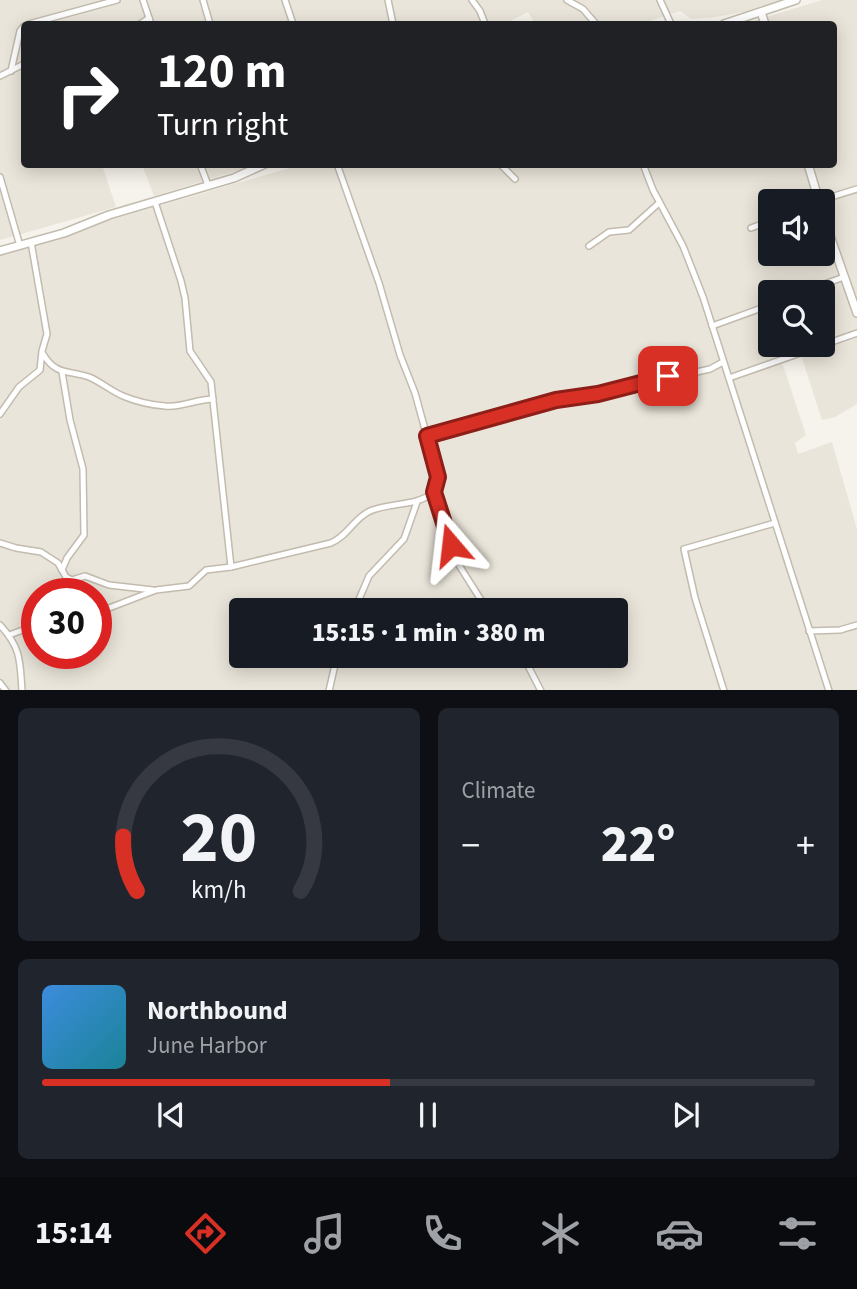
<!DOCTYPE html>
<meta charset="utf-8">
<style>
:root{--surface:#171b24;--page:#20242c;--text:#f1f3f6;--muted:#9ea1a6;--line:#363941;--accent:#d93025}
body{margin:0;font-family:"Source Sans 3",sans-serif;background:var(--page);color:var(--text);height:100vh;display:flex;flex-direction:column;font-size:26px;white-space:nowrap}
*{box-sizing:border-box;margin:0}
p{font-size:23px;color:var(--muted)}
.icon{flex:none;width:38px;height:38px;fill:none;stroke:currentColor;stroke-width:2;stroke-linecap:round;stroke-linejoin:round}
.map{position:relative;height:690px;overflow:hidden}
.details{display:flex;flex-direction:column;gap:18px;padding:18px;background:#0d0f14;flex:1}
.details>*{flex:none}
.hud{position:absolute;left:21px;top:21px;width:816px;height:147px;border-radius:7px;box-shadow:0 4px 18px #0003;background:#202124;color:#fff;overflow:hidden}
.tools{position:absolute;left:758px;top:189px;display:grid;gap:14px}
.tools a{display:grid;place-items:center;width:77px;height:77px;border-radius:7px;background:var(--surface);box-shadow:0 4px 18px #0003;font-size:35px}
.speed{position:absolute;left:21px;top:578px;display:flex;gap:14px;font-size:35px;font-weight:700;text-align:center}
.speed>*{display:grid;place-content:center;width:91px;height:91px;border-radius:50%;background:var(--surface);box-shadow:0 4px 18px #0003;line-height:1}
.speed .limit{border:10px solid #d22;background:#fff;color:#111}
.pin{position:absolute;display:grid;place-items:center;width:60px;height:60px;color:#fff;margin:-30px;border-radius:14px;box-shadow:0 4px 10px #0006}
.me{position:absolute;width:77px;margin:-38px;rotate:343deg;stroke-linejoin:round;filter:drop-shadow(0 0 5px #0008)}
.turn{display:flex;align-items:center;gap:24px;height:147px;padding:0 21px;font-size:32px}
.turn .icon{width:91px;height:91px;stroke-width:2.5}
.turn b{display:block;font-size:49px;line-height:60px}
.big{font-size:52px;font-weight:800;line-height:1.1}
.details .tile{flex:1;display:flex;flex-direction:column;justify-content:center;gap:10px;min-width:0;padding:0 24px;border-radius:10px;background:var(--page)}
.details .dial{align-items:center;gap:0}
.dial svg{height:182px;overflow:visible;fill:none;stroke:var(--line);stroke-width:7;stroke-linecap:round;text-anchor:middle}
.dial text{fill:var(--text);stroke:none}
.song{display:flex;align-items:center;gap:21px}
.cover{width:84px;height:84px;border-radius:10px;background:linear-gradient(135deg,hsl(210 70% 55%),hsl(190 70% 35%))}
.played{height:7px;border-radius:4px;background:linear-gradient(90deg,var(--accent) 45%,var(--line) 45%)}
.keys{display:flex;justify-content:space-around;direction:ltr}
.heat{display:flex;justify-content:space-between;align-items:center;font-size:38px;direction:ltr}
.details .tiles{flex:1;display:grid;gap:18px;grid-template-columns:1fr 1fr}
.tile:last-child{grid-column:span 2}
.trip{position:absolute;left:229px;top:598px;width:399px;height:70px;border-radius:7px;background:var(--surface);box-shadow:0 4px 18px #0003;font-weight:800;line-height:70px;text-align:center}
.dock{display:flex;height:112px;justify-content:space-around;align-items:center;background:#090b0e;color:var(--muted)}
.dock .icon{width:49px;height:49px}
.dock .current{color:var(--accent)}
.dock b{font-size:32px;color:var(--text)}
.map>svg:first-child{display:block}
.residential{fill:#eae5da;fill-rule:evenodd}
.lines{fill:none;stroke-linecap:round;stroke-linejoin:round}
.minor-casing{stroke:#c2bbae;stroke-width:8}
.tertiary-casing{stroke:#c2bbae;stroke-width:10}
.minor{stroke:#fff;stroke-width:5}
.tertiary{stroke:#fff;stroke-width:7}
.route-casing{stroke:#8d1f18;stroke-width:18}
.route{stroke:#d93025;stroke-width:12}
</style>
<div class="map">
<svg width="857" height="691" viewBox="0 0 857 691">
<rect width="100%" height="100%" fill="#f6f3ec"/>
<!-- residential -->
<g class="residential">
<polygon points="0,0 782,0 744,12 715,17 691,19 680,11 641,24 535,24 528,12 510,21 511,24 24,24 24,164 118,165 103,168 116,207 0,240"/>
<path d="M 822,0 L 857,0 L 857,404 L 835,417 L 822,420 L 799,349 L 780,356 L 806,435 L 795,443 L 798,454 L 832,442 L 857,529 L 857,690 L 0,691 L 0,252 L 300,165 L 833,164 L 833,24 L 743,24 ZM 770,201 L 822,201 L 822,254 L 770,254 ZM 770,292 L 822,292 L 822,345 L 770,345 ZM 37,593 L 96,593 L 96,653 L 37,653 ZM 242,611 L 616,611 L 616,656 L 242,656 Z"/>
<polygon points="142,165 257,165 154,196"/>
</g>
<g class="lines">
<defs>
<g id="minor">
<polyline points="143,0 151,24"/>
<polyline points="203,0 210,24"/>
<polyline points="285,0 293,24"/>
<polyline points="388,0 393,24"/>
<polyline points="472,0 480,11 485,24"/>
<polyline points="567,0 583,9 596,24"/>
<polyline points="660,0 671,24"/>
<polyline points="29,24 117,0"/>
<polyline points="140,24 149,18"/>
<polyline points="11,71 20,31 24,26"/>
<polyline points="0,76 24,64"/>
<polyline points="200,164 208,185"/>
<polyline points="500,164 515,179"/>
<polyline points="643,164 653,190 683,246 703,297 829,691"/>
<polyline points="0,177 20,246"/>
<polyline points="818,201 857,189"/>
<polyline points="155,202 181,281 185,298 190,351 211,382 231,567"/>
<polyline points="751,228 770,221"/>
<polyline points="589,246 609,232 629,230 659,203"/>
<polyline points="802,292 844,277"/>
<polyline points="712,326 770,305"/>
<path d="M 43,354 C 56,376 69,370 89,377 C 101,382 111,391 123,396 C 135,401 152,405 165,406 C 181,408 197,399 213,399"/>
<polyline points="62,372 70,420 83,469 84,535 67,558 62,570"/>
<polyline points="729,378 857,333"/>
<polyline points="0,414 19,387 40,370 42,351 47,334 31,242"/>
<polyline points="427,436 556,400 598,394 710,369 723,362"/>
<polyline points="434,492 457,562 488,611"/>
<polyline points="0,543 16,548 41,552 58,563 66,577 72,580 85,576 109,585 153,590"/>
<polyline points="354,611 369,576 404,539 417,502"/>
<path d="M 96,613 L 156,590 L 189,586 L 206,570 L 231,567 L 331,543 C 348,536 354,518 370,511 C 391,502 416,507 434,492 L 438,477 L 415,393 L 400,355 L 379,283 L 337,164"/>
<path d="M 0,625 C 21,648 20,660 22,691"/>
<polyline points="809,631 840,630 857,625"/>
<polyline points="9,635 37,625"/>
<polyline points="523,656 541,691"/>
<polyline points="0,683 6,691"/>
<polyline points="329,691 337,656"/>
<polyline points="724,691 695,598 684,549 775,523"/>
</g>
<g id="tertiary">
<polyline points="761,12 765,24"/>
<polyline points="724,24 796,0"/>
<polyline points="808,164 819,201"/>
<polyline points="822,213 857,313"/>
<polyline points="0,251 64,233 109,215 234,178 265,164"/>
</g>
</defs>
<!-- minor casing -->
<use href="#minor" class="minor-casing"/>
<!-- tertiary casing -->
<use href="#tertiary" class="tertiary-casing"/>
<!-- minor -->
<use href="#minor" class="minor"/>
<!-- tertiary -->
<use href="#tertiary" class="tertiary"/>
</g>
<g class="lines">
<defs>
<polyline id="route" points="451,545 434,492 438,477 427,436 556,400 598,394 668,376"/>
</defs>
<!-- route casing -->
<use href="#route" class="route-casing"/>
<!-- route -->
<use href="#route" class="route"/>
</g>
</svg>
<div class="tools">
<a><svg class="icon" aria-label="sound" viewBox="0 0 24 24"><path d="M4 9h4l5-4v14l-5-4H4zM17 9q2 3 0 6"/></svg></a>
<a><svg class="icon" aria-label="search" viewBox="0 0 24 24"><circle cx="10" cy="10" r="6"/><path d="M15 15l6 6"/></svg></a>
</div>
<div class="speed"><div class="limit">30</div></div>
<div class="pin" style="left:668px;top:376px;background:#d93025"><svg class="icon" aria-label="arrive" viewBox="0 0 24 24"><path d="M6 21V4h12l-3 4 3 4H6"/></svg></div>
<svg class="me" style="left:451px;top:545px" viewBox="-20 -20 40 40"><path d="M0-17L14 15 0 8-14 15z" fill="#d93025" stroke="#fff" stroke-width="4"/></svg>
<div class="trip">15:15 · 1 min · 380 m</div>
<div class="hud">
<div class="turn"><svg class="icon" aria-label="right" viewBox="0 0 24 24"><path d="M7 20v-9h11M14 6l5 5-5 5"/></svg><div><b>120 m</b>Turn right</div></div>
</div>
</div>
<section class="details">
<div class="tiles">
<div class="tile dial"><svg viewBox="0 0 100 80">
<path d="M14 69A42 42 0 1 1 86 69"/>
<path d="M14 69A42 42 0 0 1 8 45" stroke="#d93025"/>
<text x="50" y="56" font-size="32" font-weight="700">20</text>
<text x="50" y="72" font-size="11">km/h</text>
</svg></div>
<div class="tile"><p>Climate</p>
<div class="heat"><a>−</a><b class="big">22°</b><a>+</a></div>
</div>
<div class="tile">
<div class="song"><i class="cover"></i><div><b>Northbound</b><p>June Harbor</p></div></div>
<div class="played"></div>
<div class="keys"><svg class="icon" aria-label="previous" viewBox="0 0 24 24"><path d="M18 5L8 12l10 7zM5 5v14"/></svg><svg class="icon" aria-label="pause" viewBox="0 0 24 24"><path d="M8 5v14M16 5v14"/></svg><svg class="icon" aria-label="next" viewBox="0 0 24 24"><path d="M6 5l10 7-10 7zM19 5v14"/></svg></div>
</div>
</div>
</section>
<nav class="dock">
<b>15:14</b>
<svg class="icon current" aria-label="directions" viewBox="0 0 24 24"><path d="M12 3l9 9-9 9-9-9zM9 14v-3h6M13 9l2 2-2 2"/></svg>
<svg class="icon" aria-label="music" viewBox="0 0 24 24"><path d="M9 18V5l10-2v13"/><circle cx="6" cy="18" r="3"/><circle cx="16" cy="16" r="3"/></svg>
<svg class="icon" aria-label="phone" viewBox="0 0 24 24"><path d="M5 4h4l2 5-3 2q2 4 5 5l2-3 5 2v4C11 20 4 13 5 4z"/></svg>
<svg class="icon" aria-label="climate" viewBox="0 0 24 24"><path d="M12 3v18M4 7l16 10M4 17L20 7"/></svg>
<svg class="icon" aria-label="car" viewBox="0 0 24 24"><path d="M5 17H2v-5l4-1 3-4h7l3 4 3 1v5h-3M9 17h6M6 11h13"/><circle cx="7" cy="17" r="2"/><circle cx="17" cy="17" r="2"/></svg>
<svg class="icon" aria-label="filters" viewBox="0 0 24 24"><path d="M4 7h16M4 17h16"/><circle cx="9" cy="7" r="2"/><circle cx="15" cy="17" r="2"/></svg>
</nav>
